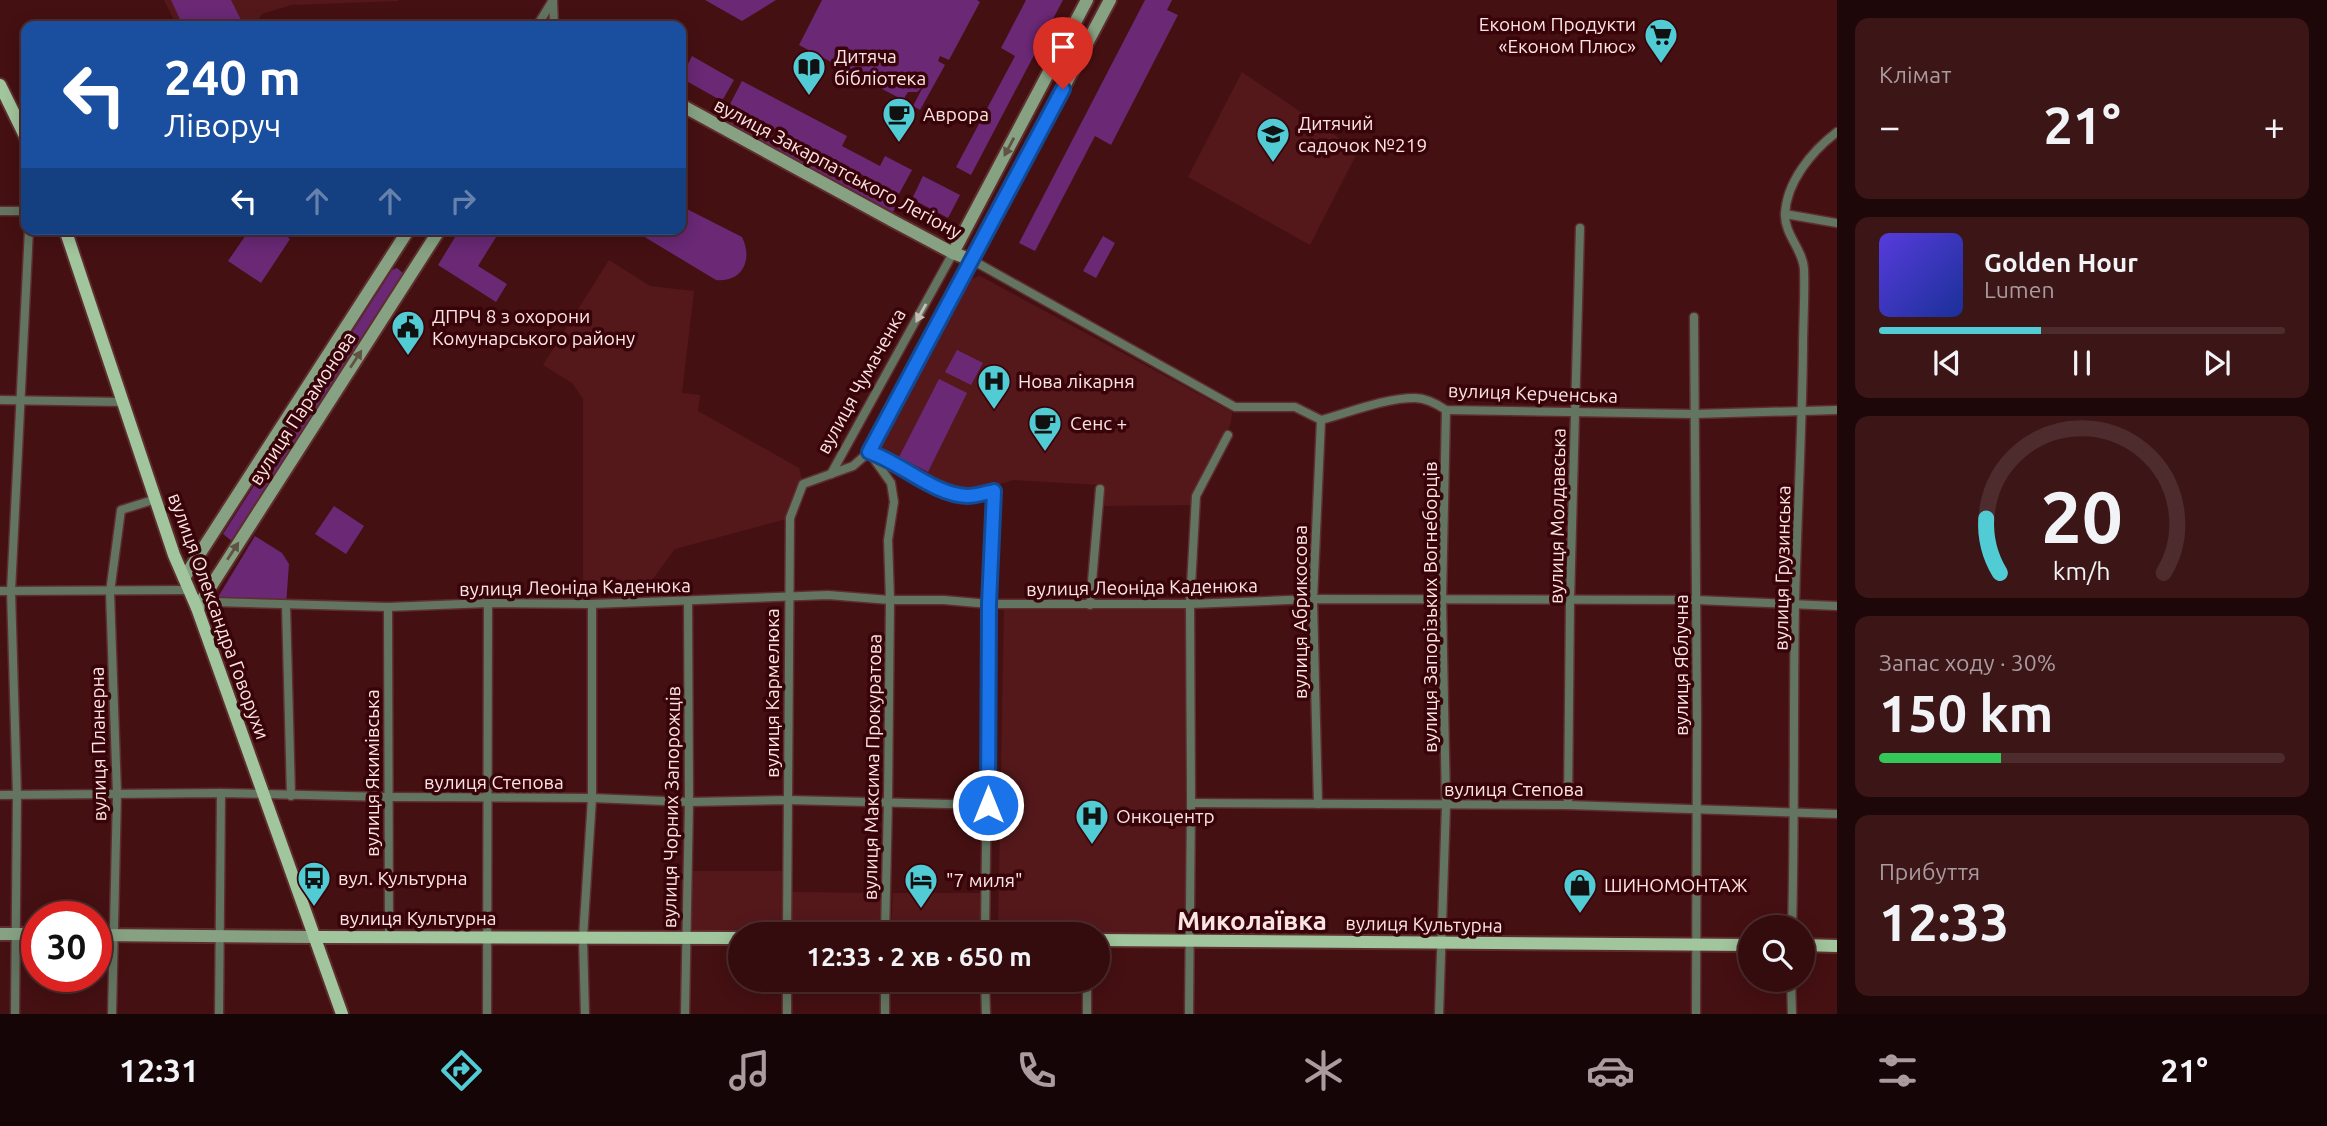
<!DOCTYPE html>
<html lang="uk">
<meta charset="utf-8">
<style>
:root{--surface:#340c0e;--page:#3c1517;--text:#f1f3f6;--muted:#a99b9e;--line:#4e2c2e;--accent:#51ccd5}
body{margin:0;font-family:Ubuntu,sans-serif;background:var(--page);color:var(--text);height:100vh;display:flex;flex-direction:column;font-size:26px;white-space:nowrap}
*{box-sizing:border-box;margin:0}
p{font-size:23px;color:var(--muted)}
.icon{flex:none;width:38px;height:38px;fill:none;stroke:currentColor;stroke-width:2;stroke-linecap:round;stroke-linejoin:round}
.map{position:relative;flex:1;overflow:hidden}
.details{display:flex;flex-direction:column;gap:18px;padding:18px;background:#1d0708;width:490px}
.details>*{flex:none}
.banner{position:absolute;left:21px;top:21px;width:665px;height:214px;border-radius:14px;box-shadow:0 4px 18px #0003,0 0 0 2px var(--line);background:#1a4fa0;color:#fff;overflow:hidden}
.controls{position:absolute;left:1738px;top:915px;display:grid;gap:14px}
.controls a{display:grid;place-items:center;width:77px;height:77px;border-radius:50%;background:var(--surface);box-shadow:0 4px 18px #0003,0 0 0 2px var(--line);font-size:35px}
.speed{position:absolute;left:21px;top:901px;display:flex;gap:14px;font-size:35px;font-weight:700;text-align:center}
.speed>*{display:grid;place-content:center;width:91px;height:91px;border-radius:50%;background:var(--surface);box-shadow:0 4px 18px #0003,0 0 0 2px var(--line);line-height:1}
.speed .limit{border:10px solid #d22;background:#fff;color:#111}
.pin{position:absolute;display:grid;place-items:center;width:60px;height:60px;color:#fff;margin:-72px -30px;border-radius:50% 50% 50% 0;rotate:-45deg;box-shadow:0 0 7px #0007}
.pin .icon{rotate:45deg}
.me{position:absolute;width:77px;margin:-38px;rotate:0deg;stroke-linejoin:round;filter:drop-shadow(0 0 5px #0008)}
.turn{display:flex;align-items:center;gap:24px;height:147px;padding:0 28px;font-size:32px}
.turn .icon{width:91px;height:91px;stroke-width:2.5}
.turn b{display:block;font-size:49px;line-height:60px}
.lanes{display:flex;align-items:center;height:66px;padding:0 28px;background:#0003;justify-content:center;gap:35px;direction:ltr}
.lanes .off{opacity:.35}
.big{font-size:52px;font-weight:700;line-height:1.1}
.details .tile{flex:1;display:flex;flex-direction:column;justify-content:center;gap:10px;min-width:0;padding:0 24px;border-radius:14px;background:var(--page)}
.details .dial{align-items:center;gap:0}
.dial svg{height:182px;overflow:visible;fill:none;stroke:var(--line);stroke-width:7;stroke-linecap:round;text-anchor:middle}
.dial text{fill:var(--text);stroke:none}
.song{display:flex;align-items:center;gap:21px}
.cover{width:84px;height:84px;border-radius:10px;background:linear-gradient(135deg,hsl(250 70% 55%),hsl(230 70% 35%))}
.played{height:7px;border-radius:4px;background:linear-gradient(90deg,var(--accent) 40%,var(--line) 40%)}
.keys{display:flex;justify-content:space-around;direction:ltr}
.heat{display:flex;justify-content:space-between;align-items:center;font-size:38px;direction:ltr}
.charge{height:10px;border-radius:5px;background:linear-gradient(90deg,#34c759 30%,var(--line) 0)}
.trip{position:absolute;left:728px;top:922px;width:382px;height:70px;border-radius:35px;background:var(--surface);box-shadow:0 4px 18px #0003,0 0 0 2px var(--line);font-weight:700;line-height:70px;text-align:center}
.menu{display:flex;height:112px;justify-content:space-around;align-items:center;background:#150506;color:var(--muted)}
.menu .icon{width:49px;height:49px}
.menu .active{color:var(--accent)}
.menu b{font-size:32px;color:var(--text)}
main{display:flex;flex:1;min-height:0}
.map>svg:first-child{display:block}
.built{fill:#54181b}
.green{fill:#6a2875}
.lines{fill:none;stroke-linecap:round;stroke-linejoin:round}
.street-casing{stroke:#5e2e2f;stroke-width:11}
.secondary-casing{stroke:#5e2e2f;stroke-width:16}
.primary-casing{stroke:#5e2e2f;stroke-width:16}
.street{stroke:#637561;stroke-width:8}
.secondary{stroke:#86a283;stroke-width:12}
.primary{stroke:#a1c59c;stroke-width:12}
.oneway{fill:#605346}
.oneway2{fill:#c6beb6}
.route-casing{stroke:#114b97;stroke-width:18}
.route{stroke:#1a73e8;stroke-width:12}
.labels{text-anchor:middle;stroke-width:7;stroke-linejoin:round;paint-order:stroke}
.poi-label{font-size:19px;fill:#fbe5e4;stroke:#390409;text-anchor:start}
.street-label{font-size:19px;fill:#fbe5e4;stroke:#390409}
.district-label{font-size:26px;font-weight:bold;fill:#fbe5e4;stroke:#390409}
</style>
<main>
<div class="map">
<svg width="1837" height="1014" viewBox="0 0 1837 1014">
<rect width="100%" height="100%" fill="#451012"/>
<!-- built -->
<g class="built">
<polygon points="164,0 398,0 398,1 291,5 262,14 254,26 177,26"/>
<polygon points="1242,72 1358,151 1310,245 1188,177"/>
<polygon points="609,260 650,286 694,291 682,393 700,395 698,411 799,468 803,484 790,518 675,549 646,588 583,588 583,399 572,383 543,365"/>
<polygon points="980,276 1232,412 1231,423 1192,505 1101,506 1102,485 1013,480 973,493 936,483 881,448 971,279"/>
<polygon points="1004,610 1185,610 1185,935 998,934"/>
<polygon points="690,871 785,871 784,933 689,931"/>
<polygon points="791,892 882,893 881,933 790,932"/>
<polygon points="893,893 984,893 983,928 891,926"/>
</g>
<!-- green -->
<g class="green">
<polygon points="171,0 231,0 243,24 237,26 183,26"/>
<polygon points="705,0 776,0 742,21"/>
<polygon points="822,0 977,0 980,2 949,60 940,56 938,61 945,65 920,110 913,106 923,87 917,92 908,92 903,100 799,45"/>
<polygon points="1026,0 1063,0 971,175 956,167 1015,56 1001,48"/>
<polygon points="1145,0 1172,0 1167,10 1178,15 1111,145 1095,136 1035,251 1019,243"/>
<polygon points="692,56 734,80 722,101 681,78"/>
<polygon points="742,81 847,136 842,146 880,166 885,156 912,170 899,194 729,106"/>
<polygon points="726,111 898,202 893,212 721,120"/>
<polygon points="923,176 960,195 948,218 912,199"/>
<path d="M 681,206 L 742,237 C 753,259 743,283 716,280 L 633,230 L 681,229 Z"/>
<polygon points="250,229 277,229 290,239 261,283 228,261"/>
<polygon points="460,229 490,229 498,234 478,266 507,284 496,302 438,265"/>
<polygon points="1103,236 1115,243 1096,278 1083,271"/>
<polygon points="397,268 404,274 233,542 223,534 392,270"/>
<polygon points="957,350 983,363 971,385 945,372"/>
<polygon points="939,379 967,393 928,472 899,457"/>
<polygon points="334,506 364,526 346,554 315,534"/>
<polygon points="255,536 282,553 289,564 286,605 215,602"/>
</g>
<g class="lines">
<defs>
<g id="street">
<polyline points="553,0 554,26"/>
<polyline points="537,26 553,0"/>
<polyline points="0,211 26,211"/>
<polyline points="1785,214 1837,223"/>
<polyline points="1694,317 1697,720 1696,1014"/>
<polyline points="0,400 123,402"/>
<path d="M 869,452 C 900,462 934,495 966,496 C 976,496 985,493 994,491 L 989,604 L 985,934"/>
<polyline points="869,452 891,483 894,502 888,540 890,600 888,801 885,934"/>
<polyline points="831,474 953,253"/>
<polyline points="0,591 188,590"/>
<polyline points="286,605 291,796"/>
<polyline points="1090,605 1100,489"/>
<polyline points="388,607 389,938"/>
<polyline points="197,608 215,602 388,607 488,603 592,604 828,595 890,600 944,600 989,604 1190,604 1313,599 1696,600 1837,606"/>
<polyline points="0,795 221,793 387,797 592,798 689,802 788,800 988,805"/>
<polyline points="1191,803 1568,805 1837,814"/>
<polyline points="1318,804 1313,599 1321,420"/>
<polyline points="1568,805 1570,601 1580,228"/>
<path d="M 1792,928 C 1795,820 1793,712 1795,604 C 1797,519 1802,434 1803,349 C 1803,322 1805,296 1804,269 C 1803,250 1785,235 1785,215 C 1786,182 1812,151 1837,132"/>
<path d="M 787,934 L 790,518 L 803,484 L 853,466 L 869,452 L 972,260 L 1235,407 L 1295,407 L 1321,420 C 1351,412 1384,398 1415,398 C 1426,398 1437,404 1446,410 L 1694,414 L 1837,410"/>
<polyline points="787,980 787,1014"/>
<polyline points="885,980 885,1014"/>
<polyline points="985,980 986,1014"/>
<polyline points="1087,980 1087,1014"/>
<polyline points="1791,980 1792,1014"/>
<polyline points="15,1014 17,795 11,591 29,229"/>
<polyline points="112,1014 117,794 110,592 121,510 156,499"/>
<polyline points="219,1014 221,793"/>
<polyline points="487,1014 488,603"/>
<polyline points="585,1014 583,938 592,798 592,604"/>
<polyline points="685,1014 689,802 688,601"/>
<polyline points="1189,1014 1191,803 1190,604 1196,496 1228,435"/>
<polyline points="1439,1014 1446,805 1442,599 1446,410"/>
</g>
<g id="secondary">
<polyline points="681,105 893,221 953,253 972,260 1110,0"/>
<polyline points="953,253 1087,0"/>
<polyline points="184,578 409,229"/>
<polyline points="197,608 440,229"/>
<polyline points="0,934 37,934"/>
<polyline points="96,935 314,937"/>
</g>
<g id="primary">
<polyline points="0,85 26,138"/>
<polyline points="65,229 174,555 197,608 342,1014"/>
<polyline points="314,937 740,938"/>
<polyline points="1097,940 1750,945"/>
<polyline points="1802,945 1837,946"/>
</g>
</defs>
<!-- street casing -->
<use href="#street" class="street-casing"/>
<!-- secondary casing -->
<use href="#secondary" class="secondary-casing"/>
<!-- primary casing -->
<use href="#primary" class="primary-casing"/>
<!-- street -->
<use href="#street" class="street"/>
<!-- secondary -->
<use href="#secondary" class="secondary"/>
<!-- primary -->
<use href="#primary" class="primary"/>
</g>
<!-- one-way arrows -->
<defs><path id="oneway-solid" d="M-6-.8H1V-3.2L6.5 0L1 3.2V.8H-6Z" transform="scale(1.75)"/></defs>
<g class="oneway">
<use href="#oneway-solid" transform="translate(1009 147) rotate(118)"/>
<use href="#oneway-solid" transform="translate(356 359) rotate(-57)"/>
<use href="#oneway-solid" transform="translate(233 551) rotate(-57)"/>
</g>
<use class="oneway2" href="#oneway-solid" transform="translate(921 313) rotate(119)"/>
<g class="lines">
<defs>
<path id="route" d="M 988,805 L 989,604 L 994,491 C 985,493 976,496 967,496 C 934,495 900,462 869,452 L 1063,89"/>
</defs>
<!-- route casing -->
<use href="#route" class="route-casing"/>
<!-- route -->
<use href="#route" class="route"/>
</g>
<!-- icons -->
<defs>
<symbol id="supermarket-pin" viewBox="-11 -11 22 30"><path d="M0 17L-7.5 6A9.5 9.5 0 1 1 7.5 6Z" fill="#51ccd5" stroke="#390409"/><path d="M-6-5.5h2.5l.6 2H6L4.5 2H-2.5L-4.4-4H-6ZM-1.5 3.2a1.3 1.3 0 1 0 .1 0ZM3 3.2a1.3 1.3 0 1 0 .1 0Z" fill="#111"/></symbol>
<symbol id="library-pin" viewBox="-11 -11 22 30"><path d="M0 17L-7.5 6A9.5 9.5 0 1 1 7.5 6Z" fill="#51ccd5" stroke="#390409"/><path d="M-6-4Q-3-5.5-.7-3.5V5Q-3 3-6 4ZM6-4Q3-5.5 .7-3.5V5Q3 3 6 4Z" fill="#111"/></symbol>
<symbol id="cafe-pin" viewBox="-11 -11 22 30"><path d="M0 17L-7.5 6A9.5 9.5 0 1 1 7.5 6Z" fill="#51ccd5" stroke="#390409"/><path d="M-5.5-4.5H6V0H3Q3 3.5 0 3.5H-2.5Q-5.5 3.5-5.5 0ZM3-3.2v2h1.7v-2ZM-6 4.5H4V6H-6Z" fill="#111"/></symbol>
<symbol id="school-pin" viewBox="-11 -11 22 30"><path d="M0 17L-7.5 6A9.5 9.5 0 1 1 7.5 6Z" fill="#51ccd5" stroke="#390409"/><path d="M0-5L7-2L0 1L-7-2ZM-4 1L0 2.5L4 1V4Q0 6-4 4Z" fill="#111"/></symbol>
<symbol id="civic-pin" viewBox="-11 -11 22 30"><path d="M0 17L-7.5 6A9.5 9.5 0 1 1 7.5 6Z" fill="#51ccd5" stroke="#390409"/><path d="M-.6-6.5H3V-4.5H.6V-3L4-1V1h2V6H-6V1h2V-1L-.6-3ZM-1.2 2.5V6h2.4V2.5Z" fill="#111"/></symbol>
<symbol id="hospital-pin" viewBox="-11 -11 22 30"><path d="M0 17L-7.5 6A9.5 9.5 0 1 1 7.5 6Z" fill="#51ccd5" stroke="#390409"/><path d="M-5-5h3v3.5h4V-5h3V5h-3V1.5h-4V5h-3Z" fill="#111"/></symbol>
<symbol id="bus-pin" viewBox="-11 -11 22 30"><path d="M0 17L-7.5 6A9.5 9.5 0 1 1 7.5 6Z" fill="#51ccd5" stroke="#390409"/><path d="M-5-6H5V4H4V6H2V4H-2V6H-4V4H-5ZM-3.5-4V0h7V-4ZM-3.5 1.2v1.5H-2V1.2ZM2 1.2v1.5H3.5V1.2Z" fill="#111"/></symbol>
<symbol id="hotel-pin" viewBox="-11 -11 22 30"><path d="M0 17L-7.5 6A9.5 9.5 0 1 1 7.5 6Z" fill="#51ccd5" stroke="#390409"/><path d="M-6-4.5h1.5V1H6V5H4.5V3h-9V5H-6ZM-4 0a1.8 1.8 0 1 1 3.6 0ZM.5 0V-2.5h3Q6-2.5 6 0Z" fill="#111"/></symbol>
<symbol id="shop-pin" viewBox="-11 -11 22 30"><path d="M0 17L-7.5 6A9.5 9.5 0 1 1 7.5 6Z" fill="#51ccd5" stroke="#390409"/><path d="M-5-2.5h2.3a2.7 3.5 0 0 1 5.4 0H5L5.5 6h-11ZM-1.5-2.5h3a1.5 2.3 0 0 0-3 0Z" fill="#111"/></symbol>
</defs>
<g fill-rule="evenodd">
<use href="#supermarket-pin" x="1642" y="16" width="38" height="52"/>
<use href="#library-pin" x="790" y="48" width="38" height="52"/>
<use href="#cafe-pin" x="880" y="95" width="38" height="52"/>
<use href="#school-pin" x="1254" y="115" width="38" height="52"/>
<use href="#civic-pin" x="389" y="308" width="38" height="52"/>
<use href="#hospital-pin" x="975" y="362" width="38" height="52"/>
<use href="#cafe-pin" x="1026" y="404" width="38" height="52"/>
<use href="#hospital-pin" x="1073" y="797" width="38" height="52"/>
<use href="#bus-pin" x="295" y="859" width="38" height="52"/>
<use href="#hotel-pin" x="902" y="861" width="38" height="52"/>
<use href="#shop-pin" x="1561" y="866" width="38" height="52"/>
</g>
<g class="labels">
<!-- poi labels -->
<g class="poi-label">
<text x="1636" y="31" text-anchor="end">Економ Продукти<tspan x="1636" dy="22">«Економ Плюс»</tspan></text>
<text x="834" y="63">Дитяча<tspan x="834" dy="22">бібліотека</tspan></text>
<text x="923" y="121">Аврора</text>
<text x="1298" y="130">Дитячий<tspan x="1298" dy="22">садочок №219</tspan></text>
<text x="432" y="323">ДПРЧ 8 з охорони<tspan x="432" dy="22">Комунарського району</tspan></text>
<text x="1018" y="388">Нова лікарня</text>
<text x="1070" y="430">Сенс +</text>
<text x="1116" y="823">Онкоцентр</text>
<text x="338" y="885">вул. Культурна</text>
<text x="946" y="887">"7 миля"</text>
<text x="1604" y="892">ШИНОМОНТАЖ</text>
</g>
<!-- street labels -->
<g class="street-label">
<text transform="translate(838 168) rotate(28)" y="7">вулиця Закарпатського Легіону</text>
<text transform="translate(861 381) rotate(-61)" y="7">вулиця Чумаченка</text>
<text transform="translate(1533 393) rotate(2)" y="7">вулиця Керченська</text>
<text transform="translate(302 408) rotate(-57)" y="7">вулиця Парамонова</text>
<text transform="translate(1557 516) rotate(-89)" y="7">вулиця Молдавська</text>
<text transform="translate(1782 568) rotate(-89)" y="7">вулиця Грузинська</text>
<text transform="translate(575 587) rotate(-1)" y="7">вулиця Леоніда Каденюка</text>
<text transform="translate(1142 587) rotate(-1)" y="7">вулиця Леоніда Каденюка</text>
<text transform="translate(1430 607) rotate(-90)" y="7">вулиця Запорізьких Вогнеборців</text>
<text transform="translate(1300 612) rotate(-90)" y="7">вулиця Абрикосова</text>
<text transform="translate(219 616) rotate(70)" y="7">вулиця Олександра Говорухи</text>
<text transform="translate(1681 665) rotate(-90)" y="7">вулиця Яблучна</text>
<text transform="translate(772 693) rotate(-90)" y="7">вулиця Кармелюка</text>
<text transform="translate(98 744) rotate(-91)" y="7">вулиця Планерна</text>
<text transform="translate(872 767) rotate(-89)" y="7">вулиця Максима Прокуратова</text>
<text transform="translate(372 773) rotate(-90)" y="7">вулиця Якимівська</text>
<text x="494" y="789">вулиця Степова</text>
<text x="1514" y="796">вулиця Степова</text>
<text transform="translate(671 807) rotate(-89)" y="7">вулиця Чорних Запорожців</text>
<text x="418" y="925">вулиця Культурна</text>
<text transform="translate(1424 924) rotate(1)" y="7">вулиця Культурна</text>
</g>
<!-- district labels -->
<g class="district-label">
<text x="1252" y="930">Миколаївка</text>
</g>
</g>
</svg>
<div class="controls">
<a><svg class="icon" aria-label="search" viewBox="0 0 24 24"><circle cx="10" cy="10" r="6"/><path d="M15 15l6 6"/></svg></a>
</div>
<div class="speed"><div class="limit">30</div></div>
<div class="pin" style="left:1063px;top:89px;background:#d93025"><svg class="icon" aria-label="arrive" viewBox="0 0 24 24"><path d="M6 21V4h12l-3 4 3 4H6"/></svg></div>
<svg class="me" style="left:988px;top:805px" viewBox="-20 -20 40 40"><circle r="17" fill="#1a73e8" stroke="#fff" stroke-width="3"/><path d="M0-11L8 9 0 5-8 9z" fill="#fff"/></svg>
<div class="trip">12:33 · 2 хв · 650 m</div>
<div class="banner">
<div class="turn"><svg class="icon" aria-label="left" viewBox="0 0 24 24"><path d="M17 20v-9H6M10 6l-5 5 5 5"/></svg><div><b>240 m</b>Ліворуч</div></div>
<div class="lanes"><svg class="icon" aria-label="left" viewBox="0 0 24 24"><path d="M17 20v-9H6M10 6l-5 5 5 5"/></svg><svg class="icon off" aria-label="ahead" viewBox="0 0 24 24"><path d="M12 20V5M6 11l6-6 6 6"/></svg><svg class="icon off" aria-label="ahead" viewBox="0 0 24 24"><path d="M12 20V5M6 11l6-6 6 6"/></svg><svg class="icon off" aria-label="right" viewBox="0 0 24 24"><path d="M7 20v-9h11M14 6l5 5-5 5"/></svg></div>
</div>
</div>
<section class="details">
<div class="tile"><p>Клімат</p>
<div class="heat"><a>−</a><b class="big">21°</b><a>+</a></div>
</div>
<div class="tile">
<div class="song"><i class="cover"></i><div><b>Golden Hour</b><p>Lumen</p></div></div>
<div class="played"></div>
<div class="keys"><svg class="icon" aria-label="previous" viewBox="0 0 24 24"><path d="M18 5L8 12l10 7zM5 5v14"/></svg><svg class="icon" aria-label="pause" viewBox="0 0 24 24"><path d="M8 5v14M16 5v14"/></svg><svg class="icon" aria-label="next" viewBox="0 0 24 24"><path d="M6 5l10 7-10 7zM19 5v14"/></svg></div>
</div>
<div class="tile dial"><svg viewBox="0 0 100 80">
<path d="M14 69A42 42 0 1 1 86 69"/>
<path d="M14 69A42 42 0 0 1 8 45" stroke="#51ccd5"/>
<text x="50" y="56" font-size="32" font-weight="700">20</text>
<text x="50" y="72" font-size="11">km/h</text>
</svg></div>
<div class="tile"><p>Запас ходу · 30%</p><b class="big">150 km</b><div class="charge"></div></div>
<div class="tile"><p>Прибуття</p><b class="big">12:33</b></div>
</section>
</main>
<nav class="menu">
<b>12:31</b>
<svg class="icon active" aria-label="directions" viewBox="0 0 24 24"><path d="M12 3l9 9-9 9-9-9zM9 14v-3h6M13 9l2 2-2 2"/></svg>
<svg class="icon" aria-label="music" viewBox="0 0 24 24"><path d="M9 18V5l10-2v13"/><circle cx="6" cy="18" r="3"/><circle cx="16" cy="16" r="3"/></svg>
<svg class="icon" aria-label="phone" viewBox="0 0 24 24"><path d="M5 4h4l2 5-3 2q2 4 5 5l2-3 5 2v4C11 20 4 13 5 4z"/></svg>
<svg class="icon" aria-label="climate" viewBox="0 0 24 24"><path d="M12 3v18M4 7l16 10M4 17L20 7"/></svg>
<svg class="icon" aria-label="car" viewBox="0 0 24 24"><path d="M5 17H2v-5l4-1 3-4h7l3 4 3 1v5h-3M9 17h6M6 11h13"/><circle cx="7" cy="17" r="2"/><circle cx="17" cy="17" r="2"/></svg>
<svg class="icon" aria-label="filters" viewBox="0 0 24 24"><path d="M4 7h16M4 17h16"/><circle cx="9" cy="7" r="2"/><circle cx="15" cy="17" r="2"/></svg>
<b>21°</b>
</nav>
